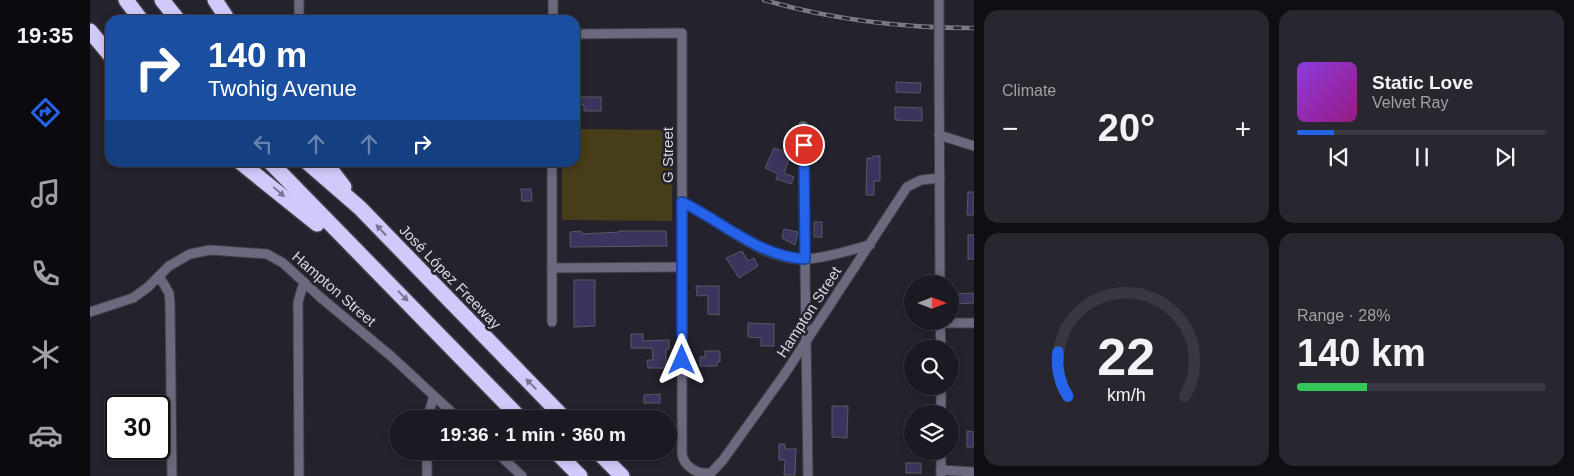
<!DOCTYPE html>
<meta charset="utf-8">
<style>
:root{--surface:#1b1a22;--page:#28272f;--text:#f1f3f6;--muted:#a0a1a5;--line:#393840;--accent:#2563eb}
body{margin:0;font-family:Helvetica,sans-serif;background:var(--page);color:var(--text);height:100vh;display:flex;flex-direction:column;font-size:19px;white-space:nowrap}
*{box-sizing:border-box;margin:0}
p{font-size:16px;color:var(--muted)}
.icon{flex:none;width:28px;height:28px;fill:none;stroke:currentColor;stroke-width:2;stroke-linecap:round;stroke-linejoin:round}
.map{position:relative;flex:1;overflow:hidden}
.panel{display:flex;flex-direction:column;gap:10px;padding:10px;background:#0f0e13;width:600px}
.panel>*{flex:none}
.banner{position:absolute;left:15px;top:15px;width:475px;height:152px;border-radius:15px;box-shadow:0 2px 8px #0003,0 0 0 1px var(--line);background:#1a4fa0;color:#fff;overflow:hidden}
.needle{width:32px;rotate:90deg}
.buttons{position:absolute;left:814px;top:275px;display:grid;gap:10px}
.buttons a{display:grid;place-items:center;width:55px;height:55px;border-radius:50%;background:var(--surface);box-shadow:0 2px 8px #0003,0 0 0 1px var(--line);font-size:25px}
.speed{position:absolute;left:15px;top:395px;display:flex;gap:10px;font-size:25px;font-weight:700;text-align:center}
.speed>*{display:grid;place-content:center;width:65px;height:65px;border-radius:50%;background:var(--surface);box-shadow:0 2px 8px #0003,0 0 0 1px var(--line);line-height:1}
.speed .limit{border:2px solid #111;border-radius:8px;background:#fff;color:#111}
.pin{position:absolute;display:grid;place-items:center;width:42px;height:42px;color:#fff;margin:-21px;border:2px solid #fff;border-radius:50%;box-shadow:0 1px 5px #0007}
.me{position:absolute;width:55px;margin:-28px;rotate:0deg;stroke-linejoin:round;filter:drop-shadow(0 0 4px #0008)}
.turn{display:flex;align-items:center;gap:18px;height:105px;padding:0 20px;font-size:22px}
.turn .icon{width:65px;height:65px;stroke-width:2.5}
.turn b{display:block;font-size:35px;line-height:42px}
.lanes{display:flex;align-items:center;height:48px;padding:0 20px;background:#0003;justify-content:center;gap:25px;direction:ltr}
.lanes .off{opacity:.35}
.big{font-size:38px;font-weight:700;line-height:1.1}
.panel .card{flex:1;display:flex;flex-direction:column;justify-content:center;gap:8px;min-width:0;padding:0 18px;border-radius:15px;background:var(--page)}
.panel .dial{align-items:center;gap:0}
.dial svg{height:130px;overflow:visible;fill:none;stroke:var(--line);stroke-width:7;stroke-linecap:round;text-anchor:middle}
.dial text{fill:var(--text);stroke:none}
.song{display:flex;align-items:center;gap:15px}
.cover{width:60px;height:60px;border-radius:8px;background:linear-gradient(135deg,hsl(270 70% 55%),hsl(310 70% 35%))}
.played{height:5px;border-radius:2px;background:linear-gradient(90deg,var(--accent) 15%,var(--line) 15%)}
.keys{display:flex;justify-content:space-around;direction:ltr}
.heat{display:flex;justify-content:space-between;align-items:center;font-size:28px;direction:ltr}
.charge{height:8px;border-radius:4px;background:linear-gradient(90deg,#34c759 28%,var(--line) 0)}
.panel .tiles{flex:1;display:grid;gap:10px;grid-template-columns:repeat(2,1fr)}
.trip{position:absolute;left:299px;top:410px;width:288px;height:50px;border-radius:25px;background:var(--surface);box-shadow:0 2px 8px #0003,0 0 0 1px var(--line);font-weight:700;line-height:50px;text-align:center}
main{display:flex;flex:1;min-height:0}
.menu{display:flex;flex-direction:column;width:90px;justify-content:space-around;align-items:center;background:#0b0a0e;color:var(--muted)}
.menu .icon{width:35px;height:35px}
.menu .selected{color:var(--accent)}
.menu b{font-size:22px;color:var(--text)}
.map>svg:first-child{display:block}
.green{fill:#473d19}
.building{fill:#3b345c;stroke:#5a5864}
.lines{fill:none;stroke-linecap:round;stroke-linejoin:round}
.minor-casing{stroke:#414049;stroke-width:11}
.motorway-casing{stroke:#414049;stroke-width:18}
.minor{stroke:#6b697d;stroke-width:9}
.motorway{stroke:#d0cafb;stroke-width:15}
.rail-casing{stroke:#7b7a82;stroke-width:4.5}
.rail{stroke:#24232d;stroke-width:2.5;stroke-dasharray:8;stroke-linecap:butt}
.minor-bridge-casing{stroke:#414049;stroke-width:11;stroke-linecap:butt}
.minor-bridge{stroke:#6b697d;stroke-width:9}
.oneway{fill:#7a7694}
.route-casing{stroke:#184099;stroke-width:12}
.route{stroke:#2563eb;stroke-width:9}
.labels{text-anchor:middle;stroke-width:5;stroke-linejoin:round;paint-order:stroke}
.street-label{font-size:15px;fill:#d9d8df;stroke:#24232d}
</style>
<main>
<nav class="menu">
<b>19:35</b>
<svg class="icon selected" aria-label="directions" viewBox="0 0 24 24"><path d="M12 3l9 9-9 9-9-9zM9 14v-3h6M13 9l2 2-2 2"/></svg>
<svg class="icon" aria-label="music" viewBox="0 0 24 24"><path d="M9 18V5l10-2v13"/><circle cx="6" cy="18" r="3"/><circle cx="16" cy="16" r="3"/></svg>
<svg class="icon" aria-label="phone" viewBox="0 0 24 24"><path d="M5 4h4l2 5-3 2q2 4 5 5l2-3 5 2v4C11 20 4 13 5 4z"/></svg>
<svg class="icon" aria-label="climate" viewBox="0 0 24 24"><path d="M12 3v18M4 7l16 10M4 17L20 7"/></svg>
<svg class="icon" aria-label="car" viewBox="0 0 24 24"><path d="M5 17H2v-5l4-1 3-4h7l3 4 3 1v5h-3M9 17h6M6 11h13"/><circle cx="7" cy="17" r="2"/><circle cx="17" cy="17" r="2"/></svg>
</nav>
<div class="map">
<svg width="884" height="476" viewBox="0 0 884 476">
<rect width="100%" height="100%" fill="#24232d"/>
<!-- green -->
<polygon class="green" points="485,129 583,130 582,221 472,220 472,163 485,162"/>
<!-- building -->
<g class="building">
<polygon points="806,82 831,83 830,93 806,92"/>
<polygon points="489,97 511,97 511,111 494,111 494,105 490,105"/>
<polygon points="805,107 832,108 832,121 805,120"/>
<polygon points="684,148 701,154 694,173 704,177 701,184 686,179 688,174 675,168"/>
<polygon points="783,156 790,156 790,181 784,181 784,195 776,195 777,158 783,158"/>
<polygon points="431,189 441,189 442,201 432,201"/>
<polygon points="878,192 884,192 884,215 877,215"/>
<rect x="724" y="222" width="8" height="15"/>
<polygon points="694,229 708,232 705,245 692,238"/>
<polygon points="491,231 492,234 529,232 529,231 576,231 577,246 480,247 480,232"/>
<rect x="878" y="235" width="6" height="24"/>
<polygon points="652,251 658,261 664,258 668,266 649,278 636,258"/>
<polygon points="484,280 505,280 505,326 484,327"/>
<polygon points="606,286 629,286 629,315 618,314 618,295 607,296"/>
<polygon points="884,293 884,303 864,304 863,294"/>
<polygon points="658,323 684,324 684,346 671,346 671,338 658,337"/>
<polygon points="541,334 553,334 553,341 579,340 579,349 576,349 576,368 558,368 557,360 563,360 562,348 541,348"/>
<polygon points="615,351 630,351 630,362 627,362 627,366 610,366 610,357 615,357"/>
<polygon points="570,394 570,403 554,403 554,395"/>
<polygon points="742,406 758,406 757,438 742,437"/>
<polygon points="877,431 884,432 884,447 877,447"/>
<polygon points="689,444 695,444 695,449 706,449 705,475 694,475 695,460 689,460"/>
<rect x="816" y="463" width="15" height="10"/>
</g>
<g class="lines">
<defs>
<g id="minor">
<polyline points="209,20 209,0"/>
<polyline points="463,20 463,1"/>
<path d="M 485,34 L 592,33 L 592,454 C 594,467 608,475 621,473 L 633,460 L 694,375 L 817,187 L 831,180 L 850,178"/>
<polyline points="849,52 850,284"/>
<polyline points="713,126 718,476"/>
<polyline points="849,135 884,146"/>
<path d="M 592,202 C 629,220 673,262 716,259 C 737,258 759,250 780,245"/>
<polyline points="462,268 592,267"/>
<polyline points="69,276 79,293 80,303 82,476"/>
<polyline points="0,312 43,298 58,287 79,266 100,254 120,250 177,254 193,263 230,297 302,357 369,419"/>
<polyline points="850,321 851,349"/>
<polyline points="462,322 462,162"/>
<polyline points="850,323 884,323"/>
<polyline points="851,386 851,414"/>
<polyline points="337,419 344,396"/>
<polyline points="337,451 337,476"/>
<polyline points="405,451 432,476"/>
<polyline points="851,451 851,476"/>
<polyline points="851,470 884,472"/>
<polyline points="209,476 208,302 214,282"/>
</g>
<g id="motorway">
<polyline points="36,0 51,20"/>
<polyline points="72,0 88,20"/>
<polyline points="125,0 138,20"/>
<polyline points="0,31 20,55"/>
<polyline points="150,162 227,224"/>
<polyline points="180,162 431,419"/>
<polyline points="217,162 270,208 475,419"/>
<polyline points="235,162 254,187"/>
<polyline points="465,451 490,476"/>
<polyline points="507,451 532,476"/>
</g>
</defs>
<!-- minor casing -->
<use href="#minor" class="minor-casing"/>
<!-- motorway casing -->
<use href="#motorway" class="motorway-casing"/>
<!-- minor -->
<use href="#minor" class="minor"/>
<!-- motorway -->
<use href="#motorway" class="motorway"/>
<defs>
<path id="rail" d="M 674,0 C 743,20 813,28 884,28"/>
</defs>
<!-- rail casing -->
<use href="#rail" class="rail-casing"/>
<!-- rail -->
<use href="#rail" class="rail"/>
<defs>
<polyline id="minor-bridge" points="849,0 849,52"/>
</defs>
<!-- minor-bridge casing -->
<use href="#minor-bridge" class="minor-bridge-casing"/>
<!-- minor-bridge -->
<use href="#minor-bridge" class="minor-bridge"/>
</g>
<!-- one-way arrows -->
<defs><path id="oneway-solid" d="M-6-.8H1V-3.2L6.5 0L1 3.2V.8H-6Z" transform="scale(1.25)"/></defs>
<g class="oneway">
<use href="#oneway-solid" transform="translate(189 192) rotate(41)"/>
<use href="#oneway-solid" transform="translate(291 230) rotate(-133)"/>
<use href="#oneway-solid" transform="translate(313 296) rotate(46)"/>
<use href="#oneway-solid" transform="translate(441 384) rotate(-135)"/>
</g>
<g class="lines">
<defs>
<path id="route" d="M 592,360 L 592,202 C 633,222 668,256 715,259 L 714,145"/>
</defs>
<!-- route casing -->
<use href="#route" class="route-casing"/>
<!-- route -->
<use href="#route" class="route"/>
</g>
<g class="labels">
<!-- street labels -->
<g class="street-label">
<text transform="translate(578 155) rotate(-90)" y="5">G Street</text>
<text transform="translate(360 277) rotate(46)" y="5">José López Freeway</text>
<text transform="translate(244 289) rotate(41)" y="5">Hampton Street</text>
<text transform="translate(719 312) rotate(-57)" y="5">Hampton Street</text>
</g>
</g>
</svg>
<div class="buttons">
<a><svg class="needle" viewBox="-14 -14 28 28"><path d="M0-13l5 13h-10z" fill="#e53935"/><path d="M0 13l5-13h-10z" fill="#a0a1a5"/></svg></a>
<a><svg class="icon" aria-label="search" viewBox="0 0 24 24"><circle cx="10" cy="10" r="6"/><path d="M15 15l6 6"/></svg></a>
<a><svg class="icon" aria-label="layers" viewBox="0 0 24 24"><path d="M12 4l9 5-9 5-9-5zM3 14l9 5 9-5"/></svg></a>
</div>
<div class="speed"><div class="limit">30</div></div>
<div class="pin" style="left:714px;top:145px;background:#d93025"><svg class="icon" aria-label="arrive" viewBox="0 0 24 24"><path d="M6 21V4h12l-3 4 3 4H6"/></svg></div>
<svg class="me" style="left:592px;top:360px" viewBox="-20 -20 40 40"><path d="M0-17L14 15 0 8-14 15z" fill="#2563eb" stroke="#fff" stroke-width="4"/></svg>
<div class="trip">19:36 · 1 min · 360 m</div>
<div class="banner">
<div class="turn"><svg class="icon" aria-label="right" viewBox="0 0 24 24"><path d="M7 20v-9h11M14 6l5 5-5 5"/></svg><div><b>140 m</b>Twohig Avenue</div></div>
<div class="lanes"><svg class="icon off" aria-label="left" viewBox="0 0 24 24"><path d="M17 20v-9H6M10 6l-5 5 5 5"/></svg><svg class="icon off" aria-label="ahead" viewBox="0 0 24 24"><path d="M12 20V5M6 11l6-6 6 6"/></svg><svg class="icon off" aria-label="ahead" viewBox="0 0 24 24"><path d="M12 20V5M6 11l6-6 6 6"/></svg><svg class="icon" aria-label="right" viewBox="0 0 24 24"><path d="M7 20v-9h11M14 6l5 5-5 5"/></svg></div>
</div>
</div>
<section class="panel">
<div class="tiles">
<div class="card"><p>Climate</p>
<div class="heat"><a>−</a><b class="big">20°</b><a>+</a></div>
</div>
<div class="card">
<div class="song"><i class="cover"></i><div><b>Static Love</b><p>Velvet Ray</p></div></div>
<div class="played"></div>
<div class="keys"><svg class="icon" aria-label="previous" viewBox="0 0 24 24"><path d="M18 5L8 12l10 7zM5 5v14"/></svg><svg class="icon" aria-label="pause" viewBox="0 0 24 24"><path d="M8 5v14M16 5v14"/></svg><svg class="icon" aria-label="next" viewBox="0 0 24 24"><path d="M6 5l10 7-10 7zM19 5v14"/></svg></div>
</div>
<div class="card dial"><svg viewBox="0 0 100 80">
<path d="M14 69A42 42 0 1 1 86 69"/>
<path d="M14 69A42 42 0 0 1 8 42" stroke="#2563eb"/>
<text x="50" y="56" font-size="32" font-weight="700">22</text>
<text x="50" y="72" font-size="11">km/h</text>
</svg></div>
<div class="card"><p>Range · 28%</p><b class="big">140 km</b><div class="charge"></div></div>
</div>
</section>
</main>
